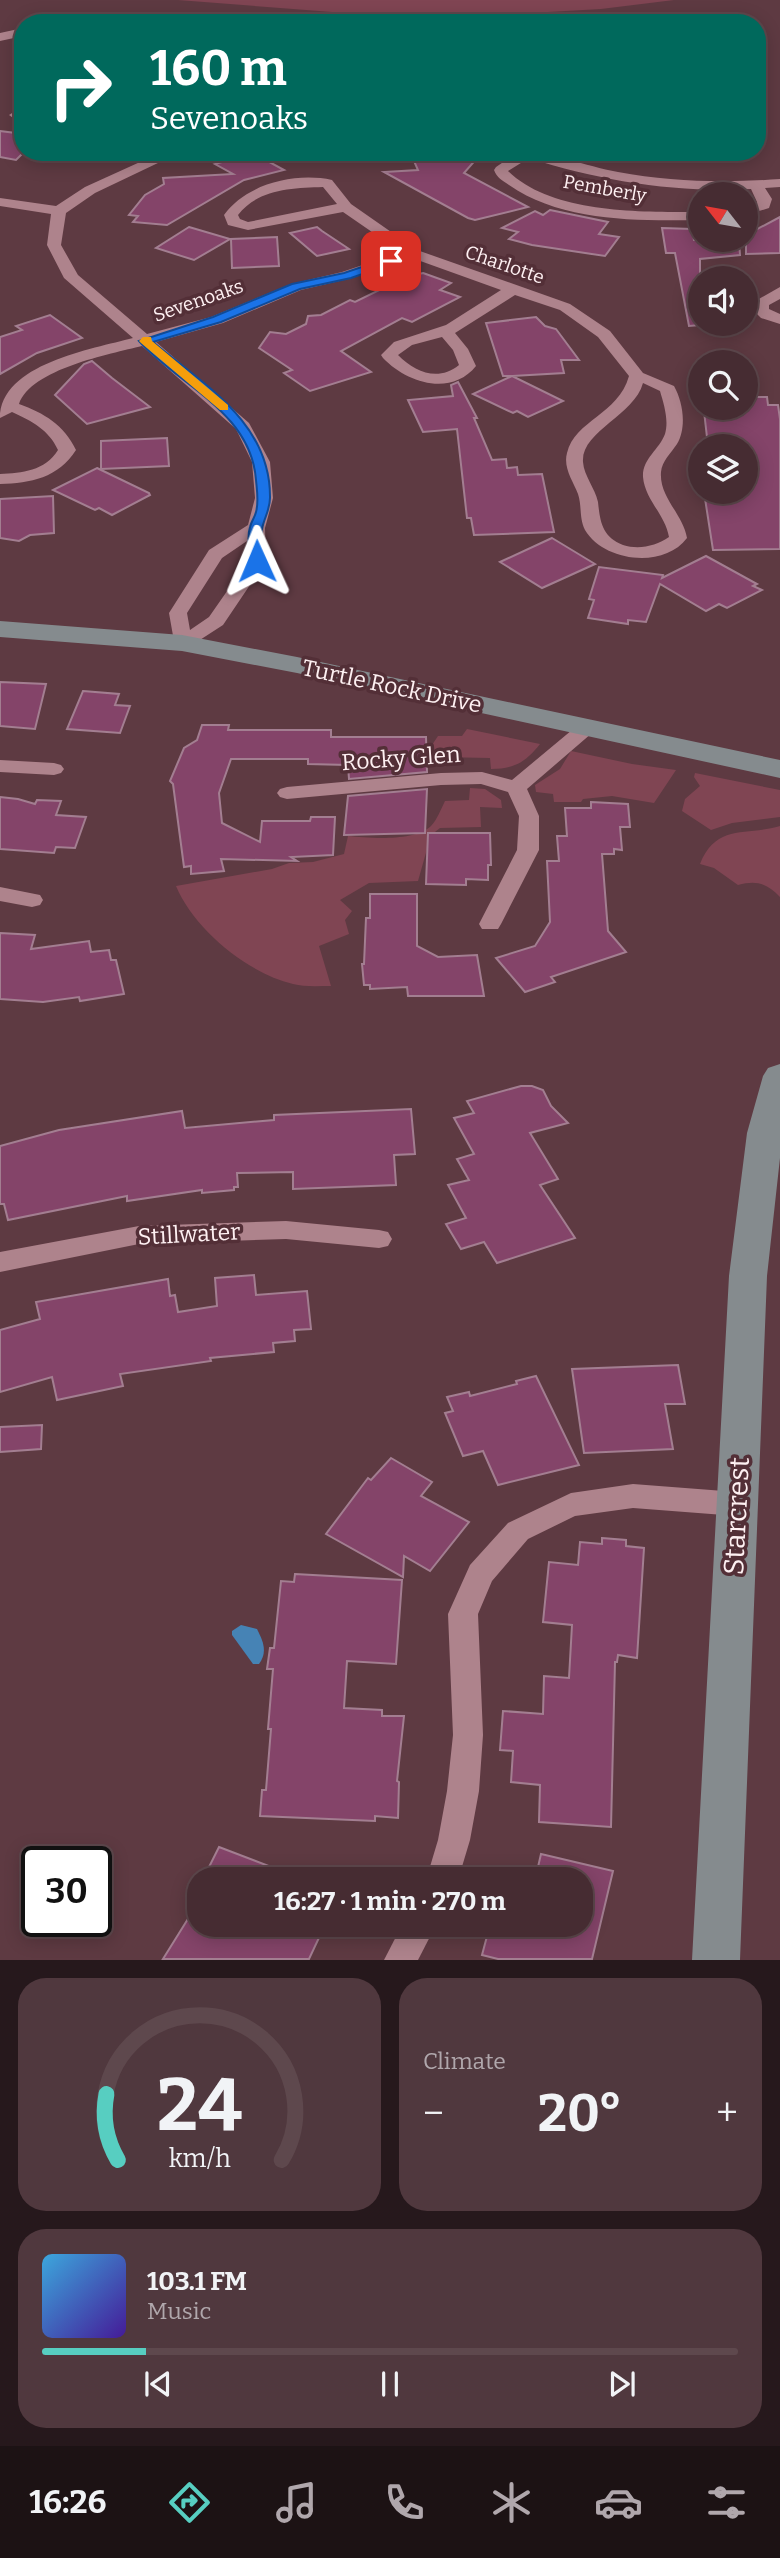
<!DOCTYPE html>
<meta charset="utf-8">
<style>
:root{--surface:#462c32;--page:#50383e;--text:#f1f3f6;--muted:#b0a7ac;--line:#5e484d;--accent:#57cec1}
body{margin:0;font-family:Bitter,serif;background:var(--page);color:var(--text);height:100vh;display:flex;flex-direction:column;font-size:26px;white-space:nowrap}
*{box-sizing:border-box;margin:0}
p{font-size:23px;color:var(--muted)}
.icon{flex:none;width:38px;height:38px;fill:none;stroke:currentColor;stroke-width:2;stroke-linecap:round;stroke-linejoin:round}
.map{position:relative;height:1960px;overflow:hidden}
.side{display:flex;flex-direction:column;gap:18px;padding:18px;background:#26181c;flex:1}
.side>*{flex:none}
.guide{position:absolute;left:14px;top:14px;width:752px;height:147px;border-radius:28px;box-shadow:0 4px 18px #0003,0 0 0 2px var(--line);background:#00695c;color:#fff;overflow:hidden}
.needle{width:46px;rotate:301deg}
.fabs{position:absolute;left:688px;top:182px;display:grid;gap:14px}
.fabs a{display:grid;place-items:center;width:70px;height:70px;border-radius:50%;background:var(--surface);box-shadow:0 4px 18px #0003,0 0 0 2px var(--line);font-size:35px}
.speed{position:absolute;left:21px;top:1846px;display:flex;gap:14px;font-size:35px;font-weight:700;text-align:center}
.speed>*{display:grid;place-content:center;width:91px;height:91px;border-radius:50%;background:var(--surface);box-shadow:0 4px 18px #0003,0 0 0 2px var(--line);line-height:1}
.speed .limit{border:4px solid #111;border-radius:10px;background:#fff;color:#111}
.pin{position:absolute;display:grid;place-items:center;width:60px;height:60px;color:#fff;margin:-30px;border-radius:14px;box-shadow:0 4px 10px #0006}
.me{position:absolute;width:77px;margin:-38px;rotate:359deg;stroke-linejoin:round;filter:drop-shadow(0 0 5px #0008)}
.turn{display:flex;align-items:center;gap:24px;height:147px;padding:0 21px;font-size:32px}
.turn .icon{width:91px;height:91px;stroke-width:2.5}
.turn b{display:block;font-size:49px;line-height:60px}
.big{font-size:52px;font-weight:700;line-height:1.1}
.side .card{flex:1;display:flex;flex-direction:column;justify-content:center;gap:10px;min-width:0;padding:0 24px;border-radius:28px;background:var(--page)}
.side .dial{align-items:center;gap:0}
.dial svg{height:182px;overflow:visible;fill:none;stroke:var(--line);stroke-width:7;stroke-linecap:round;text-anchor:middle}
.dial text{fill:var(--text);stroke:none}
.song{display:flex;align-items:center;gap:21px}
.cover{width:84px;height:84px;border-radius:10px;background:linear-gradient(135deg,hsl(200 70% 55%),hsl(260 70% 35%))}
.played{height:7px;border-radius:4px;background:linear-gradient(90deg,var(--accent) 15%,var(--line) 15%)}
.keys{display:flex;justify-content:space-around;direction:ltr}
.heat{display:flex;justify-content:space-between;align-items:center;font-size:38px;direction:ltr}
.side .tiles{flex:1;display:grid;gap:18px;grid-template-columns:1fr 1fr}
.card:last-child{grid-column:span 2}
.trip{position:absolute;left:187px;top:1867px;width:406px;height:70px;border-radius:28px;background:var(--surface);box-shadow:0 4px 18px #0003,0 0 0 2px var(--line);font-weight:700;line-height:70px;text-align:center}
.tabs{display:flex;height:112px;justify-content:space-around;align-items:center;background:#1c1214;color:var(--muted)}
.tabs .icon{width:49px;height:49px}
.tabs .on{color:var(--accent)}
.tabs b{font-size:32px;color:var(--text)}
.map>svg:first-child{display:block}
.green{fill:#804553}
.water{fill:#4683b5}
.building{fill:#844469;stroke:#a37e91;stroke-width:2}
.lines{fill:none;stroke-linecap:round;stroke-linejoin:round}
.street{fill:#ae838c;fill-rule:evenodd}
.secondary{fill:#858b8e;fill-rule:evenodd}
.route{fill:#1a73e8;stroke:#114b97;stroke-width:2}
.slow{fill:#f59e0b}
.labels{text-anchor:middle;stroke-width:7;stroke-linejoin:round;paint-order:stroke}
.far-street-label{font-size:19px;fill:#fef0f2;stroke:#532f37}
.street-label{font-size:23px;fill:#fef0f2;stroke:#532f37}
.near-street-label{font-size:28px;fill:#fef0f2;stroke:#532f37}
</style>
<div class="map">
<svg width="780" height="1960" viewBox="0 0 780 1960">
<rect width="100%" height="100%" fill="#5e3a42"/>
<!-- green -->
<g class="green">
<polygon points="178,0 674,0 601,9 423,19"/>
<path d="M 467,729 L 540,744 C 526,762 514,769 491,769 L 490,758 L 440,757 L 438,764 L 426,764 L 427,758 L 432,756 L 432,745 L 438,736 L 462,736 Z"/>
<polygon points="571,751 632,764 676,770 654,803 612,796 583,799 581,802 554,802 553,794 536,792 535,785 560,769"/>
<polygon points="695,773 780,790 780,817 732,823 711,830 682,811 685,799 700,786 694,777"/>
<path d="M 470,788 L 485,789 L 501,800 L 502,808 L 480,807 L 481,827 L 440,828 L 431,835 L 418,881 L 369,883 L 340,900 L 352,911 L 345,920 L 349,934 L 319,946 L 331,986 C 318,986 304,987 293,984 C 247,973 194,929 176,886 L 272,869 L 289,863 L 313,862 L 344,854 L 348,836 C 369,838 414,842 431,826 C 437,820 441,809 445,801 L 469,800 Z"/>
<path d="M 780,826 L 780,897 C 767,883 756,880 738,885 L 714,868 L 700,864 C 716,823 747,836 780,826 Z"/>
</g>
<!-- water -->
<path class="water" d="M 241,1625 L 257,1629 C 263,1641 268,1652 259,1664 L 253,1664 L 232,1635 L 232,1631 Z"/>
<!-- building -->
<g class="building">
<polygon points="0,131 23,134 23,153 16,160 0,157"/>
<polygon points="410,152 456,152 479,156 464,173 528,207 475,220 468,218 384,172 418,170"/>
<polygon points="253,153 284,170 244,180 167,225 133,222 138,216 129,215 145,195 164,184 163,178 233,174 215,164"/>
<polygon points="550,210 608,222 599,234 619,237 605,256 532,245 509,239 518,232 502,228 535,211 543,215"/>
<polygon points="780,217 780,253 746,254 746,235"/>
<polygon points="189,227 230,239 194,260 156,248"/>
<polygon points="317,227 322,231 349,249 317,256 290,233"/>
<polygon points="662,228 692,229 694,240 739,240 740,255 700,259 700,325 689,326 675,253 666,253"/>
<polygon points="277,237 279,266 232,268 231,239"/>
<polygon points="423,273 451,283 440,290 460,297 412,322 402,318 341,351 371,372 310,391 284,373 292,370 259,348 270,332 286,334 306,324 308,316 321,315 350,300 355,302 406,277"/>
<polygon points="50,315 82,338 37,353 0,374 0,337 22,330 16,326"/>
<polygon points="536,317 545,326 556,329 579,360 561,360 564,373 512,376 563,401 528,417 517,411 513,413 473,394 512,376 503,376 486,323"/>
<polygon points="92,361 112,378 150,407 87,424 55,395 84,364"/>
<polygon points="458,382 477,418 474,418 492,460 506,459 507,468 517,467 518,475 542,474 554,532 474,535 471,518 467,518 457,429 423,432 408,400 453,396 451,385"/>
<polygon points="746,397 767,397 768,405 778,405 780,419 780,549 713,550 704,492 746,492 746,446 708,446 704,411 746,408"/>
<polygon points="167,438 169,466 101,469 101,441"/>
<polygon points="97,468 149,493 150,495 112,515 99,508 95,510 53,490"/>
<polygon points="53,496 54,533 30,535 19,541 0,538 0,499"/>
<polygon points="552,538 595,564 542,588 500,562"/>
<polygon points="706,556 757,584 753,586 762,590 727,608 719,604 706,611 660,584 646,622 628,620 628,624 588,618 594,600 589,599 599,567 663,575 662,578"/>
<polygon points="0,682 46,684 35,729 0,726"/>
<polygon points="83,691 119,694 115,705 130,706 120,733 67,729"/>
<polygon points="202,725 229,725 228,730 331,730 331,737 426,737 427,772 349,779 348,765 308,764 308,759 231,759 219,793 222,823 260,842 262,821 310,821 311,817 335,817 333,855 291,857 297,861 221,859 224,871 191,874 191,866 184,867 173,784 170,781 184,748 197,740"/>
<polygon points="427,789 425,833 344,835 348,796"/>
<polygon points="0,797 18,799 35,804 37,800 61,801 56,815 86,817 75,848 56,847 54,853 0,849"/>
<polygon points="591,802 628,804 630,827 620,827 622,850 614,849 614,854 602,854 608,931 626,952 551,977 555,982 525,992 496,958 535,946 550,922 547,861 559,861 557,836 567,836 565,808 591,808"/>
<polygon points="428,833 490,833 491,865 488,865 488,880 466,879 466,885 426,884"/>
<polygon points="370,894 417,894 417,946 438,957 477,955 484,996 408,996 407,987 370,989 370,985 364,985 362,964 364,964 366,918 370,918"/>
<polygon points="0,933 35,935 31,949 89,941 91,952 109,950 111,960 116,960 124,994 80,1001 79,997 43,1002 0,999"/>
<polygon points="521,1086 532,1086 543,1090 551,1106 568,1123 530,1133 558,1179 540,1185 575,1238 497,1263 484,1242 461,1249 446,1224 466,1218 448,1185 469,1180 457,1159 474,1154 454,1118 474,1113 467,1101"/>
<polygon points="411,1109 415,1154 394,1155 396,1185 293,1189 293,1172 237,1173 238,1187 234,1187 234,1190 202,1193 202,1190 127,1201 127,1196 8,1220 4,1204 0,1204 0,1146 59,1130 182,1111 185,1128 274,1120 274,1115"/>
<polygon points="254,1275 256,1295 307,1291 311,1329 294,1330 295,1341 273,1343 274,1352 210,1358 211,1361 120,1374 123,1386 57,1400 52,1377 0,1392 0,1330 40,1319 36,1302 168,1279 170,1296 175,1295 178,1312 217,1306 215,1278"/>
<polygon points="678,1365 685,1404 665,1404 673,1449 584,1453 572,1369"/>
<polygon points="536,1376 579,1465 498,1485 483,1451 463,1456 445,1413 453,1411 447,1397 469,1392 470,1396 517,1384 516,1381"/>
<polygon points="42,1425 41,1449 0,1452 0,1427"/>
<polygon points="391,1458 432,1482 421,1496 469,1522 430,1571 404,1556 403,1577 326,1534 368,1478 371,1480"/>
<polygon points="602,1538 626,1540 626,1546 644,1548 637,1658 618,1655 617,1662 615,1662 611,1827 539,1822 540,1785 511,1782 513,1751 500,1750 503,1711 543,1714 544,1676 569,1678 572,1625 543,1622 549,1562 578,1565 580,1542 602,1544"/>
<polygon points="295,1574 402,1580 396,1664 347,1661 344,1708 382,1710 382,1716 404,1716 397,1781 399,1782 398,1818 375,1816 375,1821 260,1816 262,1790 266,1790 271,1729 268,1729 273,1669 267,1669 270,1648 274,1648 281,1581 294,1582"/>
<polygon points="219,1847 300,1878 299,1880 207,1880 211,1873 207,1871"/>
<polygon points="541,1854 613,1871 592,1959 498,1959 482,1955 490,1925 581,1925 581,1880 535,1880"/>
<polygon points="191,1914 200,1918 200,1925 325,1925 309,1959 163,1959"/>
</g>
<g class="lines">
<!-- street -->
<g class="street">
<polygon points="23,28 23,36 0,41 0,33"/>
<polygon points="23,106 23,125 9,115"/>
<path d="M 162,152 L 181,152 L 95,193 L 66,213 L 61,245 L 78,275 L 147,334 L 211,317 L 291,284 L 342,272 L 401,252 L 343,212 L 248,230 L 228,225 L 224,215 C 246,184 295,172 332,180 L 351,204 L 417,250 L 570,304 L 610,331 L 643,373 L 674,386 C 683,402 687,427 677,444 C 671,453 662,461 661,472 C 659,497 683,514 687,538 C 664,569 604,562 585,530 C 579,518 582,506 578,494 C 573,481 563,468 567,453 C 575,420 618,415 629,376 L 598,337 L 560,310 L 515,295 L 455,333 L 468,349 L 476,366 C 451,397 407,383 383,358 L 381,355 L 394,342 L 446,325 L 501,290 L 412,258 L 352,278 L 301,290 L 223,323 L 156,342 L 249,423 L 270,462 L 273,498 L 265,528 L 266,561 L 223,625 L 189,647 L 175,647 L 169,613 L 209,550 L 248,525 L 255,498 L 252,462 L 236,429 L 142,346 C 110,354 31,369 19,404 C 44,413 64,425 76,450 C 58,478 31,483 0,484 L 0,474 C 22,473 45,471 58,450 C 49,430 32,421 12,412 L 0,418 C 0,364 92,349 133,338 L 64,278 L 47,245 L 51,214 L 0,206 L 0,198 L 56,206 L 85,187 ZM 323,187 L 337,204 L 248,222 L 240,219 L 238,215 C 258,189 292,188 323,187 ZM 442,337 L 453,350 L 459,365 C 438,382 415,372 398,355 L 412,345 ZM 643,383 L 660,391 C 664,405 669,420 665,434 C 659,450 642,459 643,477 C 645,500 665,514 669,537 C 656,546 639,550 623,545 C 602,537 600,521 598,502 C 595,488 584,476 583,462 C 581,431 634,416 643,383 ZM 247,541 L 248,561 L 209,617 L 190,630 L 187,613 L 222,558 Z"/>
<path d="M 518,152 C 552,152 585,166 618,172 C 672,182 726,183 780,179 L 780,187 L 765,188 L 772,199 L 769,208 L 746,215 L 746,206 L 757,202 L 751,189 C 675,193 601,181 529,158 L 508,171 C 552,214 642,212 700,212 L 700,220 C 638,221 562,222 509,185 C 502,180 497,178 494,170 L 496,167 Z"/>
<polygon points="780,287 780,299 769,305 769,309 780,314 780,324 761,318 753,310 757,300"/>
<polygon points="585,723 592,725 595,729 592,733 527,789 539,816 539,850 501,924 498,929 482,929 479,924 517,850 519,816 508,792 481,784 441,785 287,799 280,797 277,793 280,789 287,787 441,773 482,772 512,780 578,725"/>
<polygon points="0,760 54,763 61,765 64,769 61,773 54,775 0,772"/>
<polygon points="0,887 40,895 43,900 40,905 32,907 0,901"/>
<polygon points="286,1221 379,1230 388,1232 392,1239 388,1246 379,1248 286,1239 139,1244 0,1272 0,1252 139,1226"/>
<polygon points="633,1484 737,1492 747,1496 751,1504 747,1512 737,1516 633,1508 575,1516 528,1539 492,1581 478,1614 483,1735 479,1791 470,1840 458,1880 426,1880 438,1840 447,1791 453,1735 448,1614 470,1565 508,1523 571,1493"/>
<polygon points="402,1925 436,1925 418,1960 384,1960"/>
</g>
<!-- secondary -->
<g class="secondary">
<polygon points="0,621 182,635 297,657 780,760 780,778 297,673 182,651 0,637"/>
<polygon points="780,1064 780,1158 767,1276 740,1960 692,1960 729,1276 747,1133 763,1076 768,1068"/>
</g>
</g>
<!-- route -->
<path class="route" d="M 391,257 L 394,258 L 394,263 L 351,278 L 300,289 L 221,322 L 153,342 C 204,385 271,423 270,498 C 270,510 264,518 262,529 C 260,538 263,551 263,561 L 262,564 L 253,564 C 249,555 247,536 250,527 C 251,522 255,517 256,512 C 259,502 257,491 256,480 C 251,412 180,386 139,341 L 213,317 L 292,284 L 344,273 Z"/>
<!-- slow -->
<polygon class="slow" points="143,337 151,337 152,341 228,405 228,410 220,410 141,343 139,341"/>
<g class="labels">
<!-- far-street labels -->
<g class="far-street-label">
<text transform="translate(605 188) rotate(10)" y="7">Pemberly</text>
<text transform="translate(505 264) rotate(19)" y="7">Charlotte</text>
<text transform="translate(198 300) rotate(-19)" y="7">Sevenoaks</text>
</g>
<!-- street labels -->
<g class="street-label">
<text transform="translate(392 686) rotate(12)" y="8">Turtle Rock Drive</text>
<text transform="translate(401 758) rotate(-4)" y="8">Rocky Glen</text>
<text transform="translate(189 1234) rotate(-3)" y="8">Stillwater</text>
</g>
<!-- near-street labels -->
<g class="near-street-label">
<text transform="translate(736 1516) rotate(-87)" y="10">Starcrest</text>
</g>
</g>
</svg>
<div class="fabs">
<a><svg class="needle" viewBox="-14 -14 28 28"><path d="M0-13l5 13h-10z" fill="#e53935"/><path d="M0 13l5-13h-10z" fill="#b0a7ac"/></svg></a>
<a><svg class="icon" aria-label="sound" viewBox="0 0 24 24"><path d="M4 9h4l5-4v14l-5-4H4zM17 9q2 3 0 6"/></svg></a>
<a><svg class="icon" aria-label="search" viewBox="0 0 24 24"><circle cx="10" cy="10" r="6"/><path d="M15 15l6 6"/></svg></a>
<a><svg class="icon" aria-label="layers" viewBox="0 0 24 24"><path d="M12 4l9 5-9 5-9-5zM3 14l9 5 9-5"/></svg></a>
</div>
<div class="speed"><div class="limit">30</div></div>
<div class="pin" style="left:391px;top:261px;background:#d93025"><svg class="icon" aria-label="arrive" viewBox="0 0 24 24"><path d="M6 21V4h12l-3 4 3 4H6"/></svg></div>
<svg class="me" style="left:257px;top:561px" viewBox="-20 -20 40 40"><path d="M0-17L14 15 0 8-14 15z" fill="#1a73e8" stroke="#fff" stroke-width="4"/></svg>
<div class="trip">16:27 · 1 min · 270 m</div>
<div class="guide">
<div class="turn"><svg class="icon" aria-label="right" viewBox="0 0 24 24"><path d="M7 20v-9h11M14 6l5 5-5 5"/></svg><div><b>160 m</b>Sevenoaks</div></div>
</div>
</div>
<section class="side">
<div class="tiles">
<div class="card dial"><svg viewBox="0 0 100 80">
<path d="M14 69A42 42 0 1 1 86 69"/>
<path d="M14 69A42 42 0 0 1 9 40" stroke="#57cec1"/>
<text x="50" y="56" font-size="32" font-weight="700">24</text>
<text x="50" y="72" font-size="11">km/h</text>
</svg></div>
<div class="card"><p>Climate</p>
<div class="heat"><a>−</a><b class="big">20°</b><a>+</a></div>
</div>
<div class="card">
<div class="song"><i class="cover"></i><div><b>103.1 FM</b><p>Music</p></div></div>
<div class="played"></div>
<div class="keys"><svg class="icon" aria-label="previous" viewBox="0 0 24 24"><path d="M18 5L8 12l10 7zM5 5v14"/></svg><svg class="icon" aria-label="pause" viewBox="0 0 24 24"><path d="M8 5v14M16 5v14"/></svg><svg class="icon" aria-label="next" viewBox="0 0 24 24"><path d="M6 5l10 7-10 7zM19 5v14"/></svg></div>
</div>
</div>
</section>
<nav class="tabs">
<b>16:26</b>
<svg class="icon on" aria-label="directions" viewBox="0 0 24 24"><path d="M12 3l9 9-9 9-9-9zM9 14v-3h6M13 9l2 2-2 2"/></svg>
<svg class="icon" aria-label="music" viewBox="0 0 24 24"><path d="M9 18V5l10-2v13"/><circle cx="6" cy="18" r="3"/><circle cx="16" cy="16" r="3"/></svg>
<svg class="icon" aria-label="phone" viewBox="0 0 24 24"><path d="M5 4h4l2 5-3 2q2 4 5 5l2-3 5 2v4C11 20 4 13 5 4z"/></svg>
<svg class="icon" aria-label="climate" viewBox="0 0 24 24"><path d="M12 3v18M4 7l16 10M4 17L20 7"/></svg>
<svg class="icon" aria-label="car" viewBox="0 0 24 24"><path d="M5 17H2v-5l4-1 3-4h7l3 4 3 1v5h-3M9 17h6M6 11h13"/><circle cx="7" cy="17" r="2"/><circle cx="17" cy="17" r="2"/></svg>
<svg class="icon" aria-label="filters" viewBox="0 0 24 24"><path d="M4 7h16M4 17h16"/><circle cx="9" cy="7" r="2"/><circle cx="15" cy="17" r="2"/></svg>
</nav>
